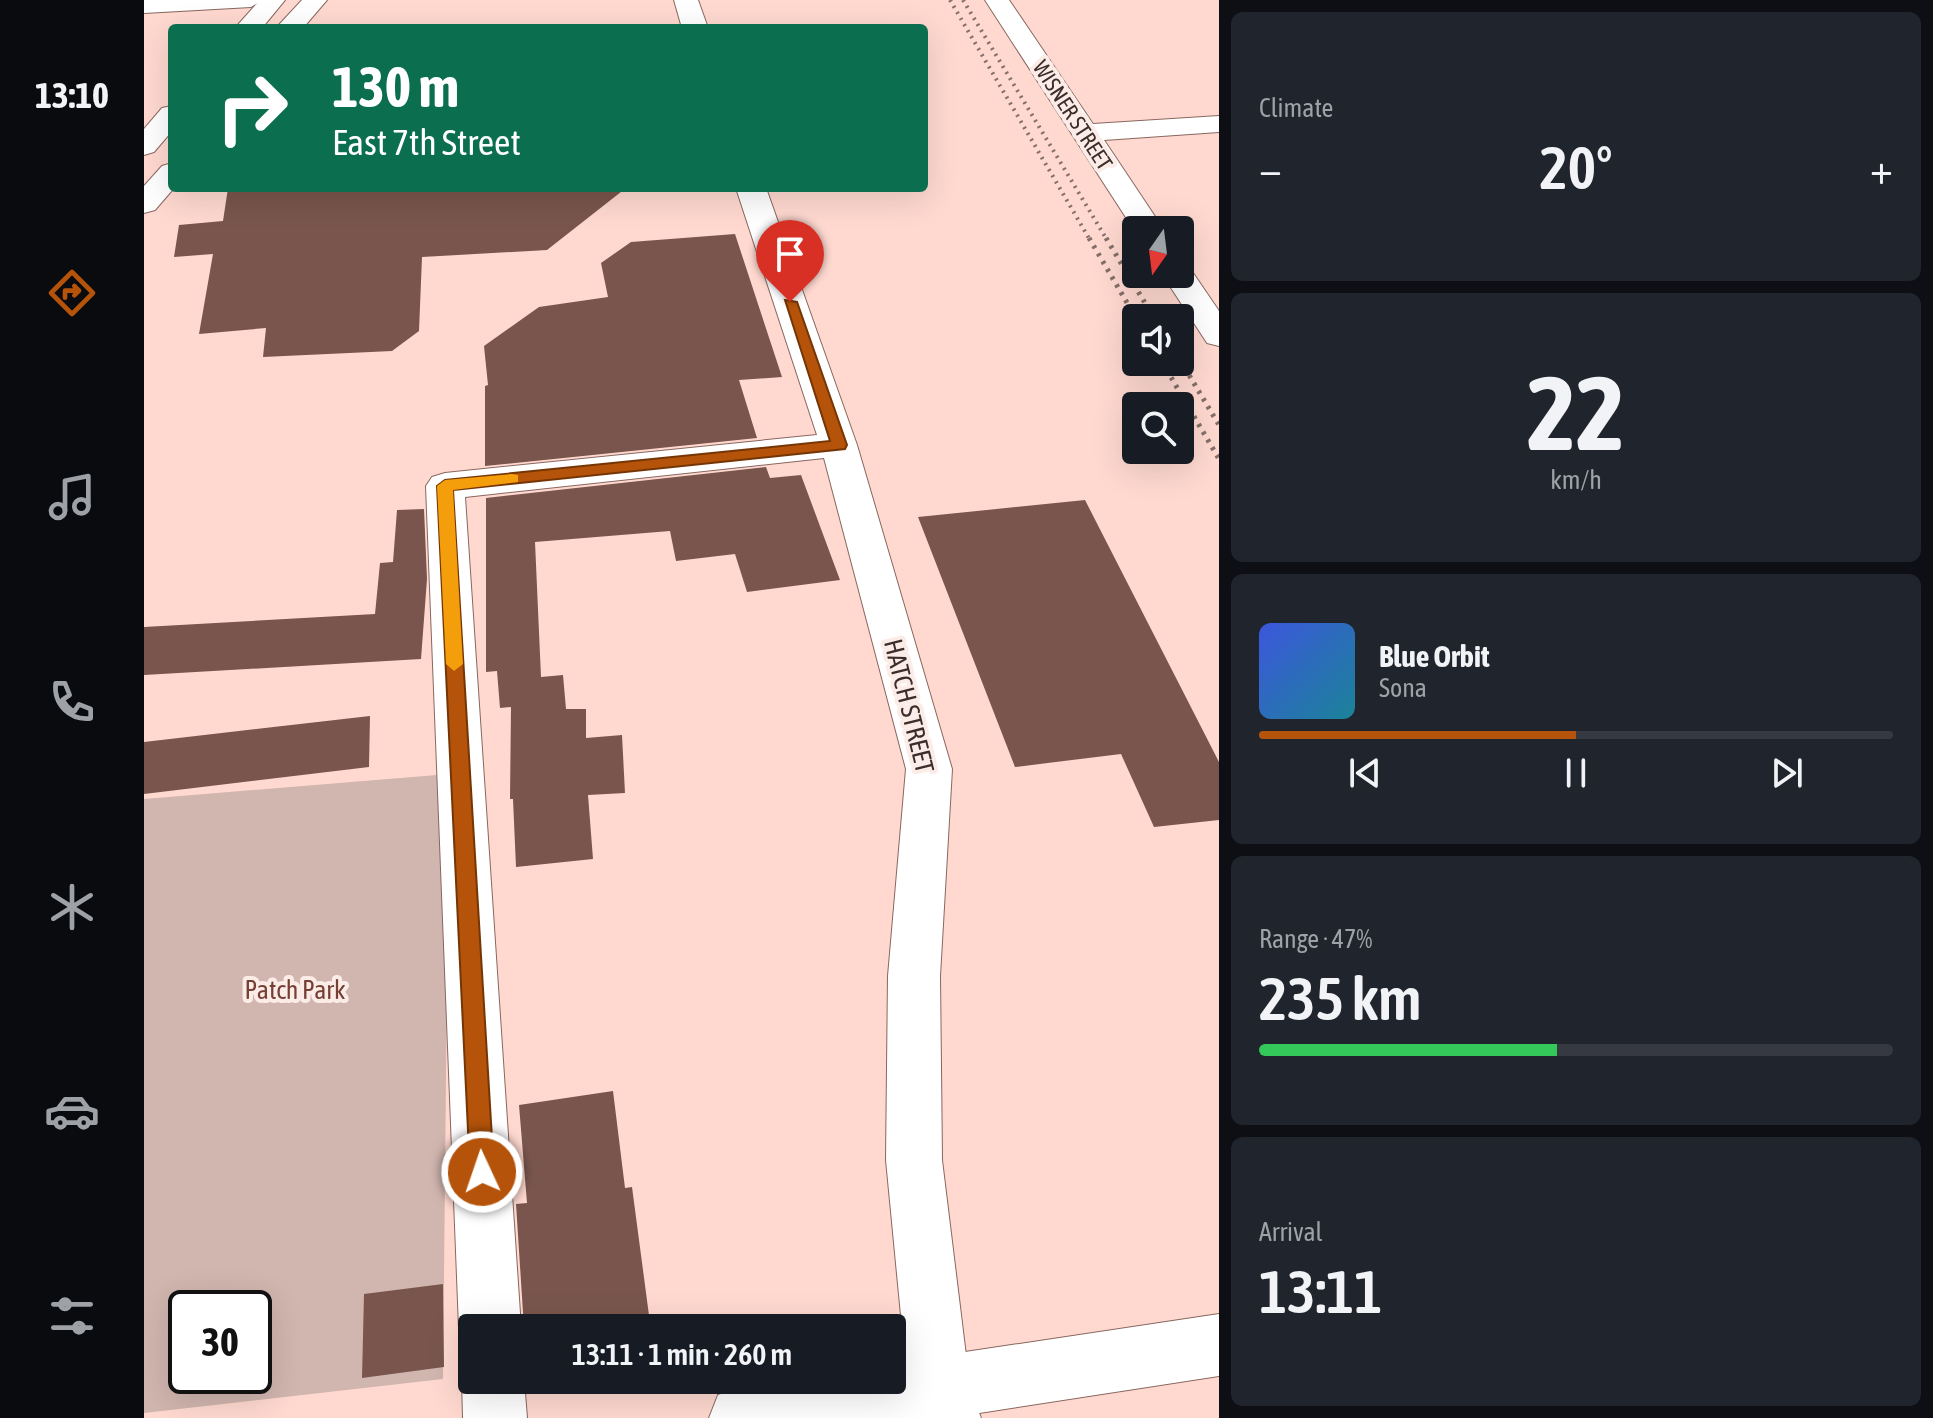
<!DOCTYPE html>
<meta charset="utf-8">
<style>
:root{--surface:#171b24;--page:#20242c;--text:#f1f3f6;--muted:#9ea1a6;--line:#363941;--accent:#b45309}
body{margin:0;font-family:"Asap Condensed",sans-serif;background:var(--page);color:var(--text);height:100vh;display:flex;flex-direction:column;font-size:30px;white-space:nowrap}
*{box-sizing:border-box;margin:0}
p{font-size:26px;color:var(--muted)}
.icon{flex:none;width:44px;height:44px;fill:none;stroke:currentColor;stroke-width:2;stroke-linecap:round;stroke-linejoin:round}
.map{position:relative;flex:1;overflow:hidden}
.drawer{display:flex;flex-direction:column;gap:12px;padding:12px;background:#0d0f14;width:714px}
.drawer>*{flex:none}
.hud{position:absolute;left:24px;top:24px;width:760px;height:168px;border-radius:8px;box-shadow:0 8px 32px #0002;background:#0b6e4f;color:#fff;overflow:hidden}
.needle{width:52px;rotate:194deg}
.tools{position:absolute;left:978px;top:216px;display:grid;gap:16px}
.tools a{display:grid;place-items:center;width:72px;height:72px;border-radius:8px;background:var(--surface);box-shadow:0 8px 32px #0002;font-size:40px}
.speed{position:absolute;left:24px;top:1290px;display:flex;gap:16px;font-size:40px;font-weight:700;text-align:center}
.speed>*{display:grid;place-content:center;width:104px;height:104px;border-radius:50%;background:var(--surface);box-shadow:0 8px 32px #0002;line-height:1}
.speed .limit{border:4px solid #111;border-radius:12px;background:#fff;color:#111}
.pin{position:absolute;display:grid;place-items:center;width:68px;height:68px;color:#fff;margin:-82px -34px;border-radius:50% 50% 50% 0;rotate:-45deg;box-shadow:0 0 8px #0007}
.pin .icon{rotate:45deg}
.me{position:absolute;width:88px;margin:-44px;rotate:357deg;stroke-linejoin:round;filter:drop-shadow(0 0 6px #0008)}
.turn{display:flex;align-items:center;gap:28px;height:168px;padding:0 32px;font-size:36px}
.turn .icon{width:104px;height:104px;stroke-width:2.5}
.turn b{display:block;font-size:56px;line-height:68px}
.big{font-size:60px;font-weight:600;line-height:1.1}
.drawer .tile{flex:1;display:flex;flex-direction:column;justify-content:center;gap:12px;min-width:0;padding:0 28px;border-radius:12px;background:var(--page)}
.drawer .dial{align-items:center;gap:0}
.dial b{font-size:104px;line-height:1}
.song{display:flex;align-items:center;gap:24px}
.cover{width:96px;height:96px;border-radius:12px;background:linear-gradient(135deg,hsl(230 70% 55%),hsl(190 70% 35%))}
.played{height:8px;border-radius:4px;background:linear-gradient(90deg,var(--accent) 50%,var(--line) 50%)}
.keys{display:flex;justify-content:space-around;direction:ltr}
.heat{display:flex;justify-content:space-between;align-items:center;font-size:44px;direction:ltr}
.charge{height:12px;border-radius:6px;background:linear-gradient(90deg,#34c759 47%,var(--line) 0)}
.trip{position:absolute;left:314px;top:1314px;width:448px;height:80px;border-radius:8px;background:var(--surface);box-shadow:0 8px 32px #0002;font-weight:600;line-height:80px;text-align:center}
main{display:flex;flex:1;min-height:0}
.tabs{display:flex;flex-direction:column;width:144px;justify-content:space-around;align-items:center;background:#090b0e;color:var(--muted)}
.tabs .icon{width:56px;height:56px}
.tabs .current{color:var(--accent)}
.tabs b{font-size:36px;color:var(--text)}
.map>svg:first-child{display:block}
.green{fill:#d1b5af;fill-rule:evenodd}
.building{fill:#79554d}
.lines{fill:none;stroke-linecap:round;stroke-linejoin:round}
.minor-casing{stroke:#88675f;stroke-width:2}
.tertiary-casing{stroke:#88675f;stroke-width:2}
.primary-casing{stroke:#88675f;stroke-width:2}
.minor{fill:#fff;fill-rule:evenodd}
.tertiary{fill:#fff;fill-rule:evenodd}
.primary{fill:#fff;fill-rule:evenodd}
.rail-far1{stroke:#866f6a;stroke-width:4;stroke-dasharray:2 5;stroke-linecap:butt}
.rail{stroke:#866f6a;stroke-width:5;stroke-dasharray:3 6;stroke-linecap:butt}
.route{fill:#b45309;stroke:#753606;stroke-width:2}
.slow{fill:#f59e0b}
.labels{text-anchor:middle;stroke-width:8;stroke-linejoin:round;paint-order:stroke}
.far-street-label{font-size:22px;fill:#3b2d2a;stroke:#fcece8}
.street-label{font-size:26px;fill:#3b2d2a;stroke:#fcece8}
.park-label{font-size:26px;fill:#763f33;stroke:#fcece8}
</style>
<main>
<nav class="tabs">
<b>13:10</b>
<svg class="icon current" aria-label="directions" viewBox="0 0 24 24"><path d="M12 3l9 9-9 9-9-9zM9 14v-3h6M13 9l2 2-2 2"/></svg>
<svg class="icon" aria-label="music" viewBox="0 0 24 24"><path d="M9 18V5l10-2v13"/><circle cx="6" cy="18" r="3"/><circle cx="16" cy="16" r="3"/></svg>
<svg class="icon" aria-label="phone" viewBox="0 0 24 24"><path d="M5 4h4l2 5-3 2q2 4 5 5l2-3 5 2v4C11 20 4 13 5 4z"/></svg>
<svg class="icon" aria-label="climate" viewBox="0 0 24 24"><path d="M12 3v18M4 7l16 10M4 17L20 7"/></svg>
<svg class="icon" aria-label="car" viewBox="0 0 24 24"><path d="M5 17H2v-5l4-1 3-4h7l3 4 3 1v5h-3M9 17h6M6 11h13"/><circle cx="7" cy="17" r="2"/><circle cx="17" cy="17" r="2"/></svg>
<svg class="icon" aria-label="filters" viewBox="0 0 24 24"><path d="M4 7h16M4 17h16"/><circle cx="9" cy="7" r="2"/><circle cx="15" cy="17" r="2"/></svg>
</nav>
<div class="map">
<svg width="1075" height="1418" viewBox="0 0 1075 1418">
<rect width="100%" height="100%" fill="#ffd9d0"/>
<!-- green -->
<path class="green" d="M 305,774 L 299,1379 L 0,1413 L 0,799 ZM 42,1308 L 110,1308 L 110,1376 L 42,1376 Z"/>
<!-- building -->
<g class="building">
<polygon points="84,188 482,188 403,250 278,257 275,331 248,351 119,357 122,328 55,334 69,254 30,257 35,225 79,221"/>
<polygon points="591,234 638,377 595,380 613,438 341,466 341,386 344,385 340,346 395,307 464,297 457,263 487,242"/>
<polygon points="622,467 626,478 657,475 696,580 603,592 591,554 532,561 526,531 391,542 397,677 419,675 422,709 442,709 442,738 478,735 481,793 444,795 449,859 372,867 369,799 366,799 367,707 356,708 353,671 342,672 342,498"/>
<polygon points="941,500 1075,762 1075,820 1010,827 977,754 871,767 774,517"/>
<polygon points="280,509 283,579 277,659 0,675 0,627 231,614 236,563 249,562 253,510"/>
<polygon points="226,716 225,767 0,794 0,742"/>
<polygon points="469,1091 481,1188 488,1187 506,1323 478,1328 380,1328 372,1204 383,1203 375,1105"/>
<polygon points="299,1284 300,1367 218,1378 220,1294"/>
</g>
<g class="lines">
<defs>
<g id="minor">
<polygon points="0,0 119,0 107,7 0,13"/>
<polygon points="530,0 554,0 564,28 538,28"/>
<polygon points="841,0 865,0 949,124 1075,116 1075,132 960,140 1020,230 992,230 992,233"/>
<polygon points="592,188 622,188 713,445 808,769 796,976 798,1160 826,1388 837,1418 773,1418 764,1388 742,1160 744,976 762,769 680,458 321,497 377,1328 328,1328 328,1351 315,1328 282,486 288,477 301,473 673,435"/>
<polygon points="1036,265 1045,267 1075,311 1075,346 1063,343 1018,274 1036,274"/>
<polygon points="327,1358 328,1380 380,1380 383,1418 319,1418 318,1380"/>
</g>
<path id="tertiary" d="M 1075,1314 L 1075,1376 L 803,1418 L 565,1418 L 574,1395 C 629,1373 690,1380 748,1380 L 748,1363 Z"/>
<g id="primary">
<polygon points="116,0 141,0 118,28 91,28"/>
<polygon points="158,0 183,0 159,28 132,28"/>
<polygon points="28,106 28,131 10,152 0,155 0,129 18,108"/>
<polygon points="28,163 30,188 11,210 0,213 0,186 18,166"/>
</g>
</defs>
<!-- minor casing -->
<use href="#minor" class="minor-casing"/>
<!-- tertiary casing -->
<use href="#tertiary" class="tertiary-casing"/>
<!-- primary casing -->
<use href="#primary" class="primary-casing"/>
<!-- minor -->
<use href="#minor" class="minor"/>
<!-- tertiary -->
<use href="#tertiary" class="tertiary"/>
<!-- primary -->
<use href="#primary" class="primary"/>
<!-- rail-far1 -->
<g class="rail-far1">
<polyline points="806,0 946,240"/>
<polyline points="819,0 963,240"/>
</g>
<!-- rail -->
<g class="rail">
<polyline points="945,238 992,318"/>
<polyline points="962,238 1010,318"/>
<polyline points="1036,360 1075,425"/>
<polyline points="1018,362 1075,459"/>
</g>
</g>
<!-- route -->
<polygon class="route" points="641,300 653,302 703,445 701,449 309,490 350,1172 346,1180 338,1184 329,1180 326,1172 293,486 301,480 686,441"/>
<!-- slow -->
<polygon class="slow" points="368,474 374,475 374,482 309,490 319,664 310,671 302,664 293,486 301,480"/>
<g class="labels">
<!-- far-street labels -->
<g class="far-street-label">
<text transform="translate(929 115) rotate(57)" y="8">WISNER STREET</text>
</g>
<!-- street labels -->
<g class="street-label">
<text transform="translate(765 706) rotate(76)" y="9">HATCH STREET</text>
</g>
<!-- park labels -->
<g class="park-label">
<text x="151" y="999">Patch Park</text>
</g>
</g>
</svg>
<div class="tools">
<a><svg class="needle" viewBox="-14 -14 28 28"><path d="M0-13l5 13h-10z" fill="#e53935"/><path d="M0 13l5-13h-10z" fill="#9ea1a6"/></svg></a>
<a><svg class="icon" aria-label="sound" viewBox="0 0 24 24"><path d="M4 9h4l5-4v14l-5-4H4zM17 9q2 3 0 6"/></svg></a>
<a><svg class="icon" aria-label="search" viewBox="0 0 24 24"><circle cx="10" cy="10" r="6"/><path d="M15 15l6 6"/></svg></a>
</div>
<div class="speed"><div class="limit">30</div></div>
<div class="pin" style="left:646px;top:302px;background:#d93025"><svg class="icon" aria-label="arrive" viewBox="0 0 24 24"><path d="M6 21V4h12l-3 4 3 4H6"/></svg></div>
<svg class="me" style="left:338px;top:1172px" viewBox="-20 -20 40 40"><circle r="17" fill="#b45309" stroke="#fff" stroke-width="3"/><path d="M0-11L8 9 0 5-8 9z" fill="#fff"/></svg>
<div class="trip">13:11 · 1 min · 260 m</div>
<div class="hud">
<div class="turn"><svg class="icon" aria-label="right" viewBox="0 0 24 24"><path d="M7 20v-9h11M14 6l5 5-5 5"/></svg><div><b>130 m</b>East 7th Street</div></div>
</div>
</div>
<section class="drawer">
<div class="tile"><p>Climate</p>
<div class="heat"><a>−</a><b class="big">20°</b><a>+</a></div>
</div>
<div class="tile dial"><b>22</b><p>km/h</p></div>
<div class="tile">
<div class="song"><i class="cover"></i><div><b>Blue Orbit</b><p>Sona</p></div></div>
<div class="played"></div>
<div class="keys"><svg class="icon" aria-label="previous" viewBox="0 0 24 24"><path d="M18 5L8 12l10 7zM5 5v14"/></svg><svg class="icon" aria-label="pause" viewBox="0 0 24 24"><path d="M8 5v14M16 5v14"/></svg><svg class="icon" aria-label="next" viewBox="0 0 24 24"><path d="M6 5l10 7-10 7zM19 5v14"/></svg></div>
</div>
<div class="tile"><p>Range · 47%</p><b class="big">235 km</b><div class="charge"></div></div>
<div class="tile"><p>Arrival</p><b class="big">13:11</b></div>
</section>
</main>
